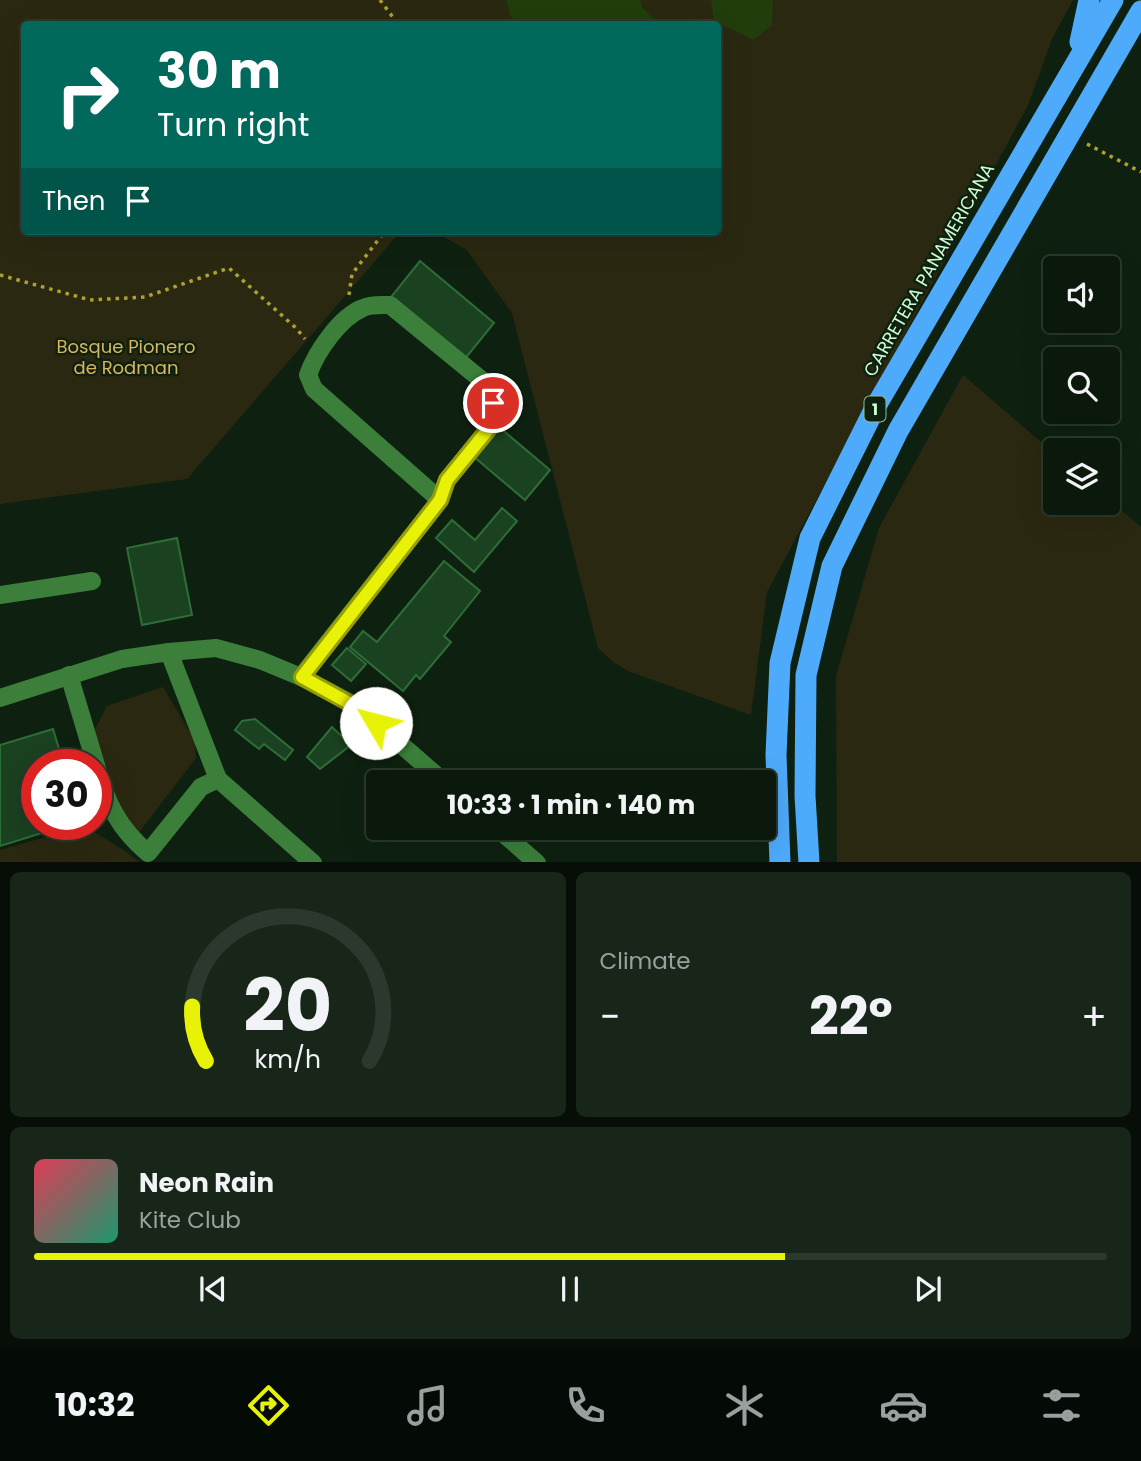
<!DOCTYPE html>
<meta charset="utf-8">
<style>
:root{--surface:#0a190c;--page:#18261a;--text:#f1f3f6;--muted:#99a09d;--line:#2a382d;--accent:#e8f207}
body{margin:0;font-family:Poppins,sans-serif;background:var(--page);color:var(--text);height:100vh;display:flex;flex-direction:column;font-size:26px;white-space:nowrap}
*{box-sizing:border-box;margin:0}
p{font-size:23px;color:var(--muted)}
.icon{flex:none;width:38px;height:38px;fill:none;stroke:currentColor;stroke-width:2;stroke-linecap:round;stroke-linejoin:round}
.map{position:relative;height:862px;overflow:hidden}
.panel{display:flex;flex-direction:column;gap:10px;padding:10px;background:#060e07;flex:1}
.panel>*{flex:none}
.top-card{position:absolute;left:21px;top:21px;width:700px;height:214px;border-radius:7px;box-shadow:0 7px 28px #0002,0 0 0 2px var(--line);background:#00695c;color:#fff;overflow:hidden}
.controls{position:absolute;left:1043px;top:256px;display:grid;gap:14px}
.controls a{display:grid;place-items:center;width:77px;height:77px;border-radius:7px;background:var(--surface);box-shadow:0 7px 28px #0002,0 0 0 2px var(--line);font-size:35px}
.speed{position:absolute;left:21px;top:749px;display:flex;gap:14px;font-size:35px;font-weight:700;text-align:center}
.speed>*{display:grid;place-content:center;width:91px;height:91px;border-radius:50%;background:var(--surface);box-shadow:0 7px 28px #0002,0 0 0 2px var(--line);line-height:1}
.speed .limit{border:10px solid #d22;background:#fff;color:#111}
.pin{position:absolute;display:grid;place-items:center;width:60px;height:60px;color:#fff;margin:-30px;border:4px solid #fff;border-radius:50%;box-shadow:0 2px 7px #0007}
.me{position:absolute;width:77px;margin:-38px;rotate:307deg;stroke-linejoin:round;filter:drop-shadow(0 0 5px #0008)}
.turn{display:flex;align-items:center;gap:24px;height:147px;padding:0 21px;font-size:32px}
.turn .icon{width:91px;height:91px;stroke-width:2.5}
.turn b{display:block;font-size:49px;line-height:60px}
.then{display:flex;align-items:center;height:66px;padding:0 21px;background:#0003;gap:14px;font-size:26px}
.big{font-size:52px;font-weight:700;line-height:1.1}
.panel .card{flex:1;display:flex;flex-direction:column;justify-content:center;gap:10px;min-width:0;padding:0 24px;border-radius:10px;background:var(--page)}
.panel .dial{align-items:center;gap:0}
.dial svg{height:182px;overflow:visible;fill:none;stroke:var(--line);stroke-width:7;stroke-linecap:round;text-anchor:middle}
.dial text{fill:var(--text);stroke:none}
.song{display:flex;align-items:center;gap:21px}
.cover{width:84px;height:84px;border-radius:10px;background:linear-gradient(135deg,hsl(350 70% 55%),hsl(160 70% 35%))}
.played{height:7px;border-radius:4px;background:linear-gradient(90deg,var(--accent) 70%,var(--line) 70%)}
.keys{display:flex;justify-content:space-around;direction:ltr}
.heat{display:flex;justify-content:space-between;align-items:center;font-size:38px;direction:ltr}
.panel .tiles{flex:1;display:grid;gap:10px;grid-template-columns:1fr 1fr}
.card:last-child{grid-column:span 2}
.trip{position:absolute;left:366px;top:770px;width:410px;height:70px;border-radius:7px;background:var(--surface);box-shadow:0 7px 28px #0002,0 0 0 2px var(--line);font-weight:700;line-height:70px;text-align:center}
.tab-bar{display:flex;height:112px;justify-content:space-around;align-items:center;background:#040a05;color:var(--muted)}
.tab-bar .icon{width:49px;height:49px}
.tab-bar .active{color:var(--accent)}
.tab-bar b{font-size:32px;color:var(--text)}
.map>svg:first-child{display:block}
.green{fill:#2b2811}
.water{fill:#203d0b}
.building{fill:#1a4120;stroke:#2d6d36;stroke-width:2}
.lines{fill:none;stroke-linecap:round;stroke-linejoin:round}
.path{stroke:#afa131;stroke-width:3.5;stroke-dasharray:3.5 5;stroke-linecap:butt}
.minor{stroke:#3b7f3a;stroke-width:18}
.highway{stroke:#4eaafa;stroke-width:21}
.route-casing{stroke:#979d05;stroke-width:18}
.route{stroke:#e8f207;stroke-width:12}
.labels{text-anchor:middle;stroke-width:5;stroke-linejoin:round;paint-order:stroke}
.shield{fill:#0e2110;stroke:#95bc98;stroke-width:2}
.shield-label{font-size:16px;font-weight:bold;fill:#cffed2}
.street-label{font-size:18px;fill:#cffed2;stroke:#0e2110}
.park-label{font-size:18px;fill:#dbb55e;stroke:#0e2110}
</style>
<div class="map">
<svg width="1141" height="863" viewBox="0 0 1141 863">
<rect width="100%" height="100%" fill="#0e2110"/>
<!-- green -->
<g class="green">
<polygon points="0,0 1073,0 1052,39 1028,105 767,592 751,715 628,671 612,661 598,648 512,313 467,250 434,231 718,231 718,24 24,24 24,231 401,231 187,479 0,504"/>
<polygon points="963,375 1055,454 1055,502 1108,502 1108,499 1141,527 1141,862 837,862 836,676 879,528"/>
<polygon points="163,687 195,741 196,758 137,835 116,803 94,731 107,706"/>
<polygon points="85,826 125,851 139,862 0,862 0,850"/>
</g>
<!-- water -->
<g class="water">
<polygon points="506,0 640,0 643,8 659,24 517,24 510,15"/>
<polygon points="711,0 773,0 772,25 754,40 714,21"/>
</g>
<!-- building -->
<g class="building">
<polygon points="420,261 494,323 464,360 391,297"/>
<polygon points="499,427 550,470 525,500 474,457"/>
<polygon points="502,508 517,521 474,572 436,538 452,520 475,540"/>
<polygon points="177,538 192,615 142,625 127,548"/>
<polygon points="444,561 480,591 444,636 451,642 420,679 416,675 403,691 350,647 363,631 377,642"/>
<polygon points="347,648 366,664 351,681 332,665"/>
<polygon points="255,719 293,750 285,760 264,744 259,749 235,730 242,721"/>
<polygon points="332,727 351,745 320,769 307,757"/>
<polygon points="53,729 64,765 37,765 37,824 71,824 0,846 0,745"/>
</g>
<g class="lines">
<!-- path -->
<g class="path">
<polyline points="380,0 398,24"/>
<polyline points="1087,144 1141,172"/>
<polyline points="0,275 90,300 145,297 229,268 296,328 305,339"/>
<polyline points="349,295 352,274 385,231"/>
</g>
<!-- minor -->
<g class="minor">
<polyline points="0,595 92,581"/>
<polyline points="169,652 218,779 313,863"/>
<polyline points="69,675 96,765"/>
<path d="M 301,677 L 440,500 L 447,480 L 491,426 L 493,403 L 484,382 L 390,305 C 382,305 370,304 363,308 C 340,317 316,352 308,375 L 314,389 L 440,500"/>
<polyline points="0,698 122,659 169,652 216,648 260,660 301,677 358,707 444,782"/>
<path d="M 96,766 C 107,803 118,828 148,853 L 201,787 L 218,779"/>
<polyline points="497,828 537,863"/>
</g>
<!-- highway -->
<g class="highway">
<polyline points="1080,42 1089,0"/>
<polyline points="780,863 776,755 780,663 810,538 876,406 1113,0"/>
<polyline points="809,863 805,796 806,675 832,566 898,431 1141,11"/>
</g>
</g>
<g class="lines">
<defs>
<polyline id="route" points="376,723 358,708 302,677 440,500 447,480 491,426 493,403"/>
</defs>
<!-- route casing -->
<use href="#route" class="route-casing"/>
<!-- route -->
<use href="#route" class="route"/>
</g>
<g class="labels">
<!-- shield labels -->
<rect class="shield" x="864.5" y="396.5" width="21" height="25" rx="5"/>
<g class="shield-label">
<text x="875" y="415">1</text>
</g>
<!-- street labels -->
<g class="street-label">
<text transform="translate(929 270) rotate(-60)" y="6">CARRETERA PANAMERICANA</text>
</g>
<!-- park labels -->
<g class="park-label">
<text x="126" y="353">Bosque Pionero<tspan x="126" dy="21">de Rodman</tspan></text>
</g>
</g>
</svg>
<div class="controls">
<a><svg class="icon" aria-label="sound" viewBox="0 0 24 24"><path d="M4 9h4l5-4v14l-5-4H4zM17 9q2 3 0 6"/></svg></a>
<a><svg class="icon" aria-label="search" viewBox="0 0 24 24"><circle cx="10" cy="10" r="6"/><path d="M15 15l6 6"/></svg></a>
<a><svg class="icon" aria-label="layers" viewBox="0 0 24 24"><path d="M12 4l9 5-9 5-9-5zM3 14l9 5 9-5"/></svg></a>
</div>
<div class="speed"><div class="limit">30</div></div>
<div class="pin" style="left:493px;top:403px;background:#d93025"><svg class="icon" aria-label="arrive" viewBox="0 0 24 24"><path d="M6 21V4h12l-3 4 3 4H6"/></svg></div>
<svg class="me" style="left:376px;top:723px" viewBox="-20 -20 40 40"><circle r="19" fill="#fff"/><path d="M0-13L10 11 0 6-10 11z" fill="#e8f207"/></svg>
<div class="trip">10:33 · 1 min · 140 m</div>
<div class="top-card">
<div class="turn"><svg class="icon" aria-label="right" viewBox="0 0 24 24"><path d="M7 20v-9h11M14 6l5 5-5 5"/></svg><div><b>30 m</b>Turn right</div></div>
<div class="then">Then<svg class="icon" aria-label="arrive" viewBox="0 0 24 24"><path d="M6 21V4h12l-3 4 3 4H6"/></svg></div>
</div>
</div>
<section class="panel">
<div class="tiles">
<div class="card dial"><svg viewBox="0 0 100 80">
<path d="M14 69A42 42 0 1 1 86 69"/>
<path d="M14 69A42 42 0 0 1 8 45" stroke="#e8f207"/>
<text x="50" y="56" font-size="32" font-weight="700">20</text>
<text x="50" y="72" font-size="11">km/h</text>
</svg></div>
<div class="card"><p>Climate</p>
<div class="heat"><a>−</a><b class="big">22°</b><a>+</a></div>
</div>
<div class="card">
<div class="song"><i class="cover"></i><div><b>Neon Rain</b><p>Kite Club</p></div></div>
<div class="played"></div>
<div class="keys"><svg class="icon" aria-label="previous" viewBox="0 0 24 24"><path d="M18 5L8 12l10 7zM5 5v14"/></svg><svg class="icon" aria-label="pause" viewBox="0 0 24 24"><path d="M8 5v14M16 5v14"/></svg><svg class="icon" aria-label="next" viewBox="0 0 24 24"><path d="M6 5l10 7-10 7zM19 5v14"/></svg></div>
</div>
</div>
</section>
<nav class="tab-bar">
<b>10:32</b>
<svg class="icon active" aria-label="directions" viewBox="0 0 24 24"><path d="M12 3l9 9-9 9-9-9zM9 14v-3h6M13 9l2 2-2 2"/></svg>
<svg class="icon" aria-label="music" viewBox="0 0 24 24"><path d="M9 18V5l10-2v13"/><circle cx="6" cy="18" r="3"/><circle cx="16" cy="16" r="3"/></svg>
<svg class="icon" aria-label="phone" viewBox="0 0 24 24"><path d="M5 4h4l2 5-3 2q2 4 5 5l2-3 5 2v4C11 20 4 13 5 4z"/></svg>
<svg class="icon" aria-label="climate" viewBox="0 0 24 24"><path d="M12 3v18M4 7l16 10M4 17L20 7"/></svg>
<svg class="icon" aria-label="car" viewBox="0 0 24 24"><path d="M5 17H2v-5l4-1 3-4h7l3 4 3 1v5h-3M9 17h6M6 11h13"/><circle cx="7" cy="17" r="2"/><circle cx="17" cy="17" r="2"/></svg>
<svg class="icon" aria-label="filters" viewBox="0 0 24 24"><path d="M4 7h16M4 17h16"/><circle cx="9" cy="7" r="2"/><circle cx="15" cy="17" r="2"/></svg>
</nav>
